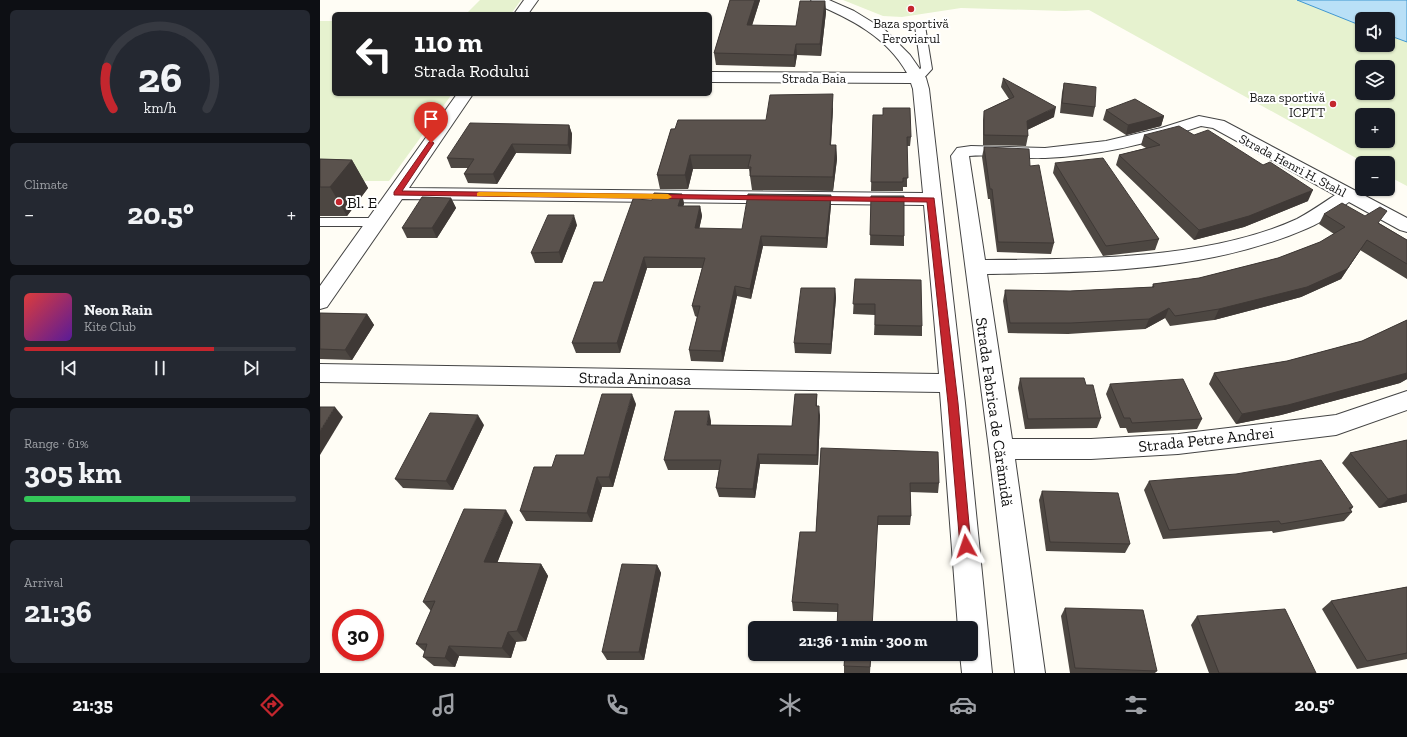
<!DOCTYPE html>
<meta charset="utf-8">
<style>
:root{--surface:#171b24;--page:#242831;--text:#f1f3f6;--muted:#9ea1a6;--line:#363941;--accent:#c4262e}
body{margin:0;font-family:"Zilla Slab",serif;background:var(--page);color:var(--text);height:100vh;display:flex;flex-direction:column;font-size:15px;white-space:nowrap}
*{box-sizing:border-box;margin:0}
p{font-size:13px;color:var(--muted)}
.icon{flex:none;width:22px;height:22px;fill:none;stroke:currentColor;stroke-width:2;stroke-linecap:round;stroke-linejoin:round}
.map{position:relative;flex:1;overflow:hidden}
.panel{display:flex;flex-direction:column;gap:10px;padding:10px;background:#0d0f14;width:320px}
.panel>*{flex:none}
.top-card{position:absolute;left:12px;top:12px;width:380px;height:84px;border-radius:6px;box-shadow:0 1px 3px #0004;background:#202124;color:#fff;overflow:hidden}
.controls{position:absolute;left:1035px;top:12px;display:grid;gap:8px}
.controls a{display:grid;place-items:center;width:40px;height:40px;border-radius:6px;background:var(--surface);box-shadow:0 1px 3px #0004;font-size:20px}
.speed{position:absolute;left:12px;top:609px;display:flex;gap:8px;font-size:20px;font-weight:700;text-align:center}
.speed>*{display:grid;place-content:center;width:52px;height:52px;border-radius:50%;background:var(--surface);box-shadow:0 1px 3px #0004;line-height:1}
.speed .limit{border:6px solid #d22;background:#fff;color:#111}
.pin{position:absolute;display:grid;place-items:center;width:34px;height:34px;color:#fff;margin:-41px -17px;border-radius:50% 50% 50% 0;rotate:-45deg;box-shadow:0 0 4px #0007}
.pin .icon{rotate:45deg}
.me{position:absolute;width:44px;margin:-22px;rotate:355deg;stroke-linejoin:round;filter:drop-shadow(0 0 3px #0008)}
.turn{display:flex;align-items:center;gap:14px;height:84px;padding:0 16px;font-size:18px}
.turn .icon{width:52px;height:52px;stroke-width:2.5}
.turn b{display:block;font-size:28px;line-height:34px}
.big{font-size:30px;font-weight:700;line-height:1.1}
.panel .card{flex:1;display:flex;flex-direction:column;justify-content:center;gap:6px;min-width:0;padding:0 14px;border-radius:6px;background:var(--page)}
.panel .dial{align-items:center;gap:0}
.dial svg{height:104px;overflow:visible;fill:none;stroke:var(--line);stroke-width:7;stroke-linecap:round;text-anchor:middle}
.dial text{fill:var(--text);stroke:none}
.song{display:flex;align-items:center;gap:12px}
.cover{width:48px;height:48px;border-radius:6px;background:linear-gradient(135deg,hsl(0 70% 55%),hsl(270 70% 35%))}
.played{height:4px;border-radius:2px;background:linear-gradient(90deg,var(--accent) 70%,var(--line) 70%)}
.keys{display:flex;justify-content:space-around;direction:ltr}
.heat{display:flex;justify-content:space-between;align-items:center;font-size:22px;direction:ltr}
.charge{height:6px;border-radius:3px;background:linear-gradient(90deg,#34c759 61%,var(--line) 0)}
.trip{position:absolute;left:428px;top:621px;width:230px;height:40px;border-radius:6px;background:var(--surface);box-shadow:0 1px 3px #0004;font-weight:700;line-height:40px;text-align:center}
.tabs{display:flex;height:64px;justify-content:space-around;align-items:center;background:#090b0e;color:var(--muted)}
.tabs .icon{width:28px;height:28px}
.tabs .selected{color:var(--accent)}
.tabs b{font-size:18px;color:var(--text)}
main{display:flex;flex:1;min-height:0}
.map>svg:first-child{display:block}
.pitch{fill:#e6f2cf;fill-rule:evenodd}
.water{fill:#b9e0f7;stroke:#3f96cf}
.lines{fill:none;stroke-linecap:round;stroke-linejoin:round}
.lane-casing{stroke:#444;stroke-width:2}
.street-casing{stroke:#444;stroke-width:2}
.lane{fill:#fff;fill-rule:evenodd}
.street{fill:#fff;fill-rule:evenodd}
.wall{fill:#4d4742}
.shaded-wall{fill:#3f3936}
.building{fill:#5a524d;stroke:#3f3936}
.route{fill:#c4262e;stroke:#7f191e}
.slow{fill:#f59e0b}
.poi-dot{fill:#c4262e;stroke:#fff;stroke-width:1.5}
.labels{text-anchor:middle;stroke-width:4;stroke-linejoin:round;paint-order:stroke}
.far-poi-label{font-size:13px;fill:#111;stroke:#fff}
.far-street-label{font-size:13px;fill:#111;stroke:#fff}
.poi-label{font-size:16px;fill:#111;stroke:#fff;text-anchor:start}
.street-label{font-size:16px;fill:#111;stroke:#fff}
</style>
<main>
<section class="panel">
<div class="card dial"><svg viewBox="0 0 100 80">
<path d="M14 69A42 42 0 1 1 86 69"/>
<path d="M14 69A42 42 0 0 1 9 37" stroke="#c4262e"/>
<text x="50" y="56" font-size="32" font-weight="700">26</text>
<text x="50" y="72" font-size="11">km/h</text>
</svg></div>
<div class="card"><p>Climate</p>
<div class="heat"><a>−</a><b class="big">20.5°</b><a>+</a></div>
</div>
<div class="card">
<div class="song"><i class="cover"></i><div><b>Neon Rain</b><p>Kite Club</p></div></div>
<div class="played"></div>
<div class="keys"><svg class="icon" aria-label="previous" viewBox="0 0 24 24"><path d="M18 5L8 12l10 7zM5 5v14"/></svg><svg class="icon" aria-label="pause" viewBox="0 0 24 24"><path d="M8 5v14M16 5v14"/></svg><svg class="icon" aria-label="next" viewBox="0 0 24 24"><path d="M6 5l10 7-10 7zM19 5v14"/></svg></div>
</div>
<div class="card"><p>Range · 61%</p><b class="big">305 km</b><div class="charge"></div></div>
<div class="card"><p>Arrival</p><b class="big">21:36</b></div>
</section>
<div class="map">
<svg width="1087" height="673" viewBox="0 0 1087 673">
<rect width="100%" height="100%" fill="#fffdf5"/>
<!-- pitch -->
<g class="pitch">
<polygon points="160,0 201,0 191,14 146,14"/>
<path d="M 523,0 L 977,0 L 1042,26 L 1042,45 L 1068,45 L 1068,35 L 1087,42 L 1087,186 L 1068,176 L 1068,163 L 1045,163 L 769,10 L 745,11 L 641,8 L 582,17 L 563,16 ZM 1042,67 L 1068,67 L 1068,93 L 1042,93 ZM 1042,115 L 1068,115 L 1068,141 L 1042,141 Z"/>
<polygon points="0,21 14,21 14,94 132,94 69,181 0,181"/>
</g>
<!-- water -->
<polygon class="water" points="977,0 1087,0 1087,42 1068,35 1068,19 1042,19 1042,26"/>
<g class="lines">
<defs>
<g id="lane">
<polygon points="600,23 605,26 612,69 602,80 598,81 593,78 601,68 595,26"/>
<polygon points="0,218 56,218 61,219 63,222 61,225 56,226 0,226"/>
</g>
<g id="street">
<polygon points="204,0 218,0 208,14 194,14"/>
<path d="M 491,0 L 509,0 L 534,11 L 565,30 L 590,55 L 606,78 L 609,89 L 645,403 L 672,673 L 642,673 L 640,654 L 651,654 L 651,628 L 638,628 L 620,392 L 0,382 L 0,364 L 619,374 L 604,205 L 82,199 L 7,307 L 0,309 L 0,286 L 137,94 L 153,94 L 89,188 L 603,193 L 593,89 L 591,83 L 390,82 L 390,72 L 587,73 C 567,37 530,18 493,3 Z"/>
<path d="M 879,116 L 904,121 L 1087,218 L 1087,232 L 1080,230 L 1029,202 C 1016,211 1003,222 988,228 C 888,272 774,272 667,274 L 692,439 L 771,439 L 858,434 L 1016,415 L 1087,391 L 1087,410 L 1016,435 L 858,454 L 771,459 L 695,459 L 725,673 L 695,673 L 669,449 L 631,156 L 637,148 L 651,146 L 725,148 L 786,141 L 841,128 ZM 881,126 L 893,128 L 1015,195 C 1003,203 990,212 977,219 C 887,260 762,259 665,260 L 649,156 C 674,154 700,159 725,158 C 778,156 831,143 881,126 Z"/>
</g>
</defs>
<!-- lane casing -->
<use href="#lane" class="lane-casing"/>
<!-- street casing -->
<use href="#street" class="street-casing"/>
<!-- lane -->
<use href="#lane" class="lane"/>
<!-- street -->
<use href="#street" class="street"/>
</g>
<!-- wall -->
<g class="wall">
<polygon points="410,0 440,0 432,26 476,26 505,1 506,12 501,56 477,55 475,67 396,65 394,53"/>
<polygon points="683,78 734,117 707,130 708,136 706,146 663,145 663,120 664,111 689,99 681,87"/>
<polygon points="744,83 775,107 773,117 740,113 742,93"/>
<polygon points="513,108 511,145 516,145 517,159 513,191 432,190 429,169 373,169 368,189 340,189 337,175 351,129 446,120"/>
<polygon points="786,110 844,116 841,126 806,135 783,120"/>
<polygon points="553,115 591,137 590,146 587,146 587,187 583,187 583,191 551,191"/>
<polygon points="249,125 252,134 251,154 196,153 177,184 148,183 144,174 148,168 131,168 127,158"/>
<polygon points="824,135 874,135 988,201 924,227 874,240 796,165 799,155 826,148 821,145"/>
<polygon points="664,147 710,166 734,243 731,254 677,252 670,199 668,199 662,157"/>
<polygon points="0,159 32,160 48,188 27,216 0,216"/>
<polygon points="735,163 839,239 835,250 783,256 733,173"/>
<polygon points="362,194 364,204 363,206 380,206 382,216 379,229 422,229 511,205 507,248 443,246 431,299 417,296 403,362 371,361 369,350 377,317 375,316 372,306 382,268 327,268 300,353 256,353 252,343 283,282 332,200"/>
<polygon points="551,196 584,236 584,246 550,245"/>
<polygon points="131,198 136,208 117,238 87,238 82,228"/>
<polygon points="1004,214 1059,223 1087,240 1087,279 1040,250 1021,279 981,297 894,320 850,326 845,318 825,329 748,334 688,333 683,301 685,290 750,291 832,287 833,284 879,278 958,258 1000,242 1014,234 999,224"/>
<polygon points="257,225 242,263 215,263 211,253"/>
<polygon points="535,279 602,326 602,336 554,335 555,315 533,314"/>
<polygon points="515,288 516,298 511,354 475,353 474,343"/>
<polygon points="0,313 47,314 54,325 32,360 0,359"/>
<polygon points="1087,320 1087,379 1080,383 961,415 916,424 889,384 894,373 967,361 1042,341"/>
<polygon points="700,378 766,385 781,418 777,428 705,429 698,388"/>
<polygon points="790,384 882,419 877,429 808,433 806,428 800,428 786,394"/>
<polygon points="497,394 497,406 500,416 498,465 440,464 435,498 399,497 396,488 399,470 348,470 344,460 391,421 391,425 472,426"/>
<polygon points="316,404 293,487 282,487 272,522 206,521 200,511 232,467 264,455"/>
<polygon points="164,425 133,490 83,488 75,479"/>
<polygon points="1087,440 1087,502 1059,508 1022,463 1030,453"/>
<polygon points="501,448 619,483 618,493 590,492 591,516 590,525 558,525 518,612 473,611 472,602 496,532"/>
<polygon points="829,481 1033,507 1031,510 1032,512 1024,521 953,533 952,531 843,539 824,490"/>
<polygon points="722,491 810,544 805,553 726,551 719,500"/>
<polygon points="193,522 177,563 221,564 228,576 206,641 196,642 191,658 139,656 135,667 114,666 103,657 105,652 96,644 111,611 103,602"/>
<polygon points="337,565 341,573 324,660 287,660 282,652"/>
<polygon points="1087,587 1087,659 1037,669 1002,609 1011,601"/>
<polygon points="745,608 837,671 835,673 750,673 741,616"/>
<polygon points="877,616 996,673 889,673 871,625"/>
<polygon points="515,654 551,654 550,673 524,673 524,661 516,661"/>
</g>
<!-- shaded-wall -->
<g class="shaded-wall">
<polygon points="435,0 440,0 428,37 427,25"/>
<polygon points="505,1 506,12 501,56 500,44"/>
<polygon points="476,44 477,55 475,67 474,55"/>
<polygon points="513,94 513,108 510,159 510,145"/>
<polygon points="736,107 734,117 705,131 707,121"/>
<polygon points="844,116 841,126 806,135 808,125"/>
<polygon points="249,125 252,134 251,154 248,145"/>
<polygon points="192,144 196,153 177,184 173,174"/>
<polygon points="516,145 517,159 513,191 513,177"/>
<polygon points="370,155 373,169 368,189 365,175"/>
<polygon points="32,160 48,188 27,216 10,187"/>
<polygon points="993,190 988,201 924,227 874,240 879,230"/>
<polygon points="362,194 364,204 360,216 358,206"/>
<polygon points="511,195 511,205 507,248 506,238"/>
<polygon points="131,198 136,208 117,238 112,228"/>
<polygon points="380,206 382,216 377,239 375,228"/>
<polygon points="254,215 257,225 242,263 239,252"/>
<polygon points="441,236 443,246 431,299 430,289"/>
<polygon points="1047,240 1021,279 981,297 894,320 899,309"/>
<polygon points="324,257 327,268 300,353 297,343"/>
<polygon points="415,286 417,296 403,362 401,351"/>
<polygon points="515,288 516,298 511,354 511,344"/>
<polygon points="849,308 845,318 825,329 829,319"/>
<polygon points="47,314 54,325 32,360 25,350"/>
<polygon points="1087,373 1087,379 1080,383 961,415 916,424 922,414"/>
<polygon points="312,394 316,404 293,487 289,477"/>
<polygon points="497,394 497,404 496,416 496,406"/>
<polygon points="499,406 500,416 498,465 497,455"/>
<polygon points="15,407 23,417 0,455 0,431"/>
<polygon points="389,411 391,421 389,435 387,425"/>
<polygon points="158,415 164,425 133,490 126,481"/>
<polygon points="438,454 440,464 435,498 433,489"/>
<polygon points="277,477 282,487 272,522 267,513"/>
<polygon points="1087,494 1087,502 1059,508 1068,499"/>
<polygon points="186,510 193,522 173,574 164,562"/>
<polygon points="221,564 228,576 206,641 197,631"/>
<polygon points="337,565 341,573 324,660 319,652"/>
<polygon points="188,632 196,642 191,658 182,648"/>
<polygon points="129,646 139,656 135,667 125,658"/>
</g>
<!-- building -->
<g class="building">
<polygon points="410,0 435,0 427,25 476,26 480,1 505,1 500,44 476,44 474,55 394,53"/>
<polygon points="683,78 736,107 707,121 708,136 664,135 664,111 694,97"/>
<polygon points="744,83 776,87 775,107 742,103"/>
<polygon points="513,94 510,145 516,145 513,177 430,176 431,167 428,167 431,155 370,155 365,175 337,175 351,129 355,129 358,120 446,120 450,95"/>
<polygon points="815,99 844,116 808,125 786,110"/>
<polygon points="563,108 590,108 591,137 587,137 588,178 583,178 583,182 551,182 553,115 563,115"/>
<polygon points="150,123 249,125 248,145 192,144 173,174 144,174 154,159 127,158"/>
<polygon points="859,126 874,135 888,130 943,165 950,162 993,190 929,216 879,230 799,155 840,145 824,135"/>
<polygon points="664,147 709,149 710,166 719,165 734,243 678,242 672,189 670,189"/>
<polygon points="783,158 839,239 786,246 735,163"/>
<polygon points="0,159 32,160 10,187 0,187"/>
<polygon points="334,193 362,194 358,206 380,206 375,228 422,229 428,194 511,195 506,238 441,236 430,289 415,286 401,351 369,350 380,306 372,306 385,258 324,257 297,343 252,343 274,282 283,282 313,199 332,200"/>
<polygon points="551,196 584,196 584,236 550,235"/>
<polygon points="102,197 131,198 112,228 82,228"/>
<polygon points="1022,203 1045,216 1060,207 1067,211 1058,223 1087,240 1087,264 1047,240 1027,269 987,287 899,309 855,316 849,308 829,319 751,323 690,323 685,290 750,291 834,287 833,284 879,278 958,258 1000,242 1025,227 1004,214"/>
<polygon points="228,215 254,215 239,252 211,253"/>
<polygon points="535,279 601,280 602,326 555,325 555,304 533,304"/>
<polygon points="481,288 515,288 511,344 474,343"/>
<polygon points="0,313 47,314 25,350 0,349"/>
<polygon points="1087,320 1087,373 968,405 922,414 894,373 967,361 1042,341"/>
<polygon points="700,378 764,378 766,385 773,385 781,418 708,419"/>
<polygon points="863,379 882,419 812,423 810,418 804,418 790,384"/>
<polygon points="282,394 312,394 289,477 277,477 267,513 200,511 214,467 232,467 236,455 264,455"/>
<polygon points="475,394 497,394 496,406 499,406 497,455 438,454 433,489 396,488 401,460 344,460 355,411 389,411 387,425 472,426"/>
<polygon points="0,407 15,407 0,431"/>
<polygon points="110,413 158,415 126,481 75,479"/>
<polygon points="1087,440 1087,494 1068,499 1030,453"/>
<polygon points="501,448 618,452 619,483 590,483 591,516 558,516 552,628 517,628 518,604 472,602 480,532 496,532"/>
<polygon points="1001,460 1033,507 1029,508 1032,512 961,524 959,521 849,530 829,481 916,474"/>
<polygon points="722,491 798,493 810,544 730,542"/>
<polygon points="144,509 186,510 164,562 221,564 197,631 188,632 182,648 129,646 125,658 103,657 107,644 96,644 115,601 103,602"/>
<polygon points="302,564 337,565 319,652 282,652"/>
<polygon points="1087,587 1087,653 1047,661 1011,601"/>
<polygon points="745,608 823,610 837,671 755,668"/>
<polygon points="965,609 996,673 899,673 877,616"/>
<polygon points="525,654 551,654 550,667 524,666"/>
</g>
<!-- route -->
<polygon class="route" points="111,141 114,143 82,191 614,198 638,403 651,546 650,550 646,551 642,550 640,546 628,403 607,202 74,195 74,192 109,142"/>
<!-- slow -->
<polygon class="slow" points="159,192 348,194 352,197 348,199 157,196 157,193"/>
<!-- markers -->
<g class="poi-dot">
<circle cx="591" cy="9" r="4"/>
<circle cx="1013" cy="104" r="4"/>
<circle cx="19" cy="202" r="4"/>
</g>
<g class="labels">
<!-- far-poi labels -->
<g class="far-poi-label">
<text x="591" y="28">Baza sportivă<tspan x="591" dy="15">Feroviarul</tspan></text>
<text x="1005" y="102" text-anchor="end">Baza sportivă<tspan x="1005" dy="15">ICPTT</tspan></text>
</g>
<!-- far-street labels -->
<g class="far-street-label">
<text x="494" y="83">Strada Baia</text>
<text transform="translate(973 165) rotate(28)" y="5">Strada Henri H. Stahl</text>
</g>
<!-- poi labels -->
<g class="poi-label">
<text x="27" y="208">Bl. E</text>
</g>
<!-- street labels -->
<g class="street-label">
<text transform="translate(315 378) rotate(1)" y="6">Strada Aninoasa</text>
<text transform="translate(675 412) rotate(82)" y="6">Strada Fabrica de Cărămidă</text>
<text transform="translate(886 439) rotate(-6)" y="6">Strada Petre Andrei</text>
</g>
</g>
</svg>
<div class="controls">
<a><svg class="icon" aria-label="sound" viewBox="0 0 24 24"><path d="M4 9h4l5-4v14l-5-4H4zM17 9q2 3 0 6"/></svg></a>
<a><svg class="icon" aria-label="layers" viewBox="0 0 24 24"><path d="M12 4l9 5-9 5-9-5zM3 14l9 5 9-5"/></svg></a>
<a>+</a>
<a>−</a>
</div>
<div class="speed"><div class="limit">30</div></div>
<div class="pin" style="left:111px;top:143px;background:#d93025"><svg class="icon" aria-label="arrive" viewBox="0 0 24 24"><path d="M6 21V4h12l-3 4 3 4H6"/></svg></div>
<svg class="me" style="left:646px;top:546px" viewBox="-20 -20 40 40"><path d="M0-17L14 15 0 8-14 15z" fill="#c4262e" stroke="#fff" stroke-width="4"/></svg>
<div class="trip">21:36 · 1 min · 300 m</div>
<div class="top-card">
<div class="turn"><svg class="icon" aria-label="left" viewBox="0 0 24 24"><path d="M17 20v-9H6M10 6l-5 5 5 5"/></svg><div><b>110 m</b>Strada Rodului</div></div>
</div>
</div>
</main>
<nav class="tabs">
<b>21:35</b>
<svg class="icon selected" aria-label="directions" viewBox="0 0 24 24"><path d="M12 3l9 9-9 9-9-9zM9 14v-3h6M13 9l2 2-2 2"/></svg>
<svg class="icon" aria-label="music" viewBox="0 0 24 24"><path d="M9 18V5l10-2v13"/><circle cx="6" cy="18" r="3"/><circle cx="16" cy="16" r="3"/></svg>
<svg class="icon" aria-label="phone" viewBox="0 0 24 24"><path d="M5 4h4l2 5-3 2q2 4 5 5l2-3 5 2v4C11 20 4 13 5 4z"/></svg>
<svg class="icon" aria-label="climate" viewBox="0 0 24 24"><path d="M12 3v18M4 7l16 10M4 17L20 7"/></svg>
<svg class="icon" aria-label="car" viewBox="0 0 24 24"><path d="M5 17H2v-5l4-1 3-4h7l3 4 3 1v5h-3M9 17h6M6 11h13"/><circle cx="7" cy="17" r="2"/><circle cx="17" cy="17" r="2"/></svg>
<svg class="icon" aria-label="filters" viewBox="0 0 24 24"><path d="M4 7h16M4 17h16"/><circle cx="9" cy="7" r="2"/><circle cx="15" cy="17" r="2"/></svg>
<b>20.5°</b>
</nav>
